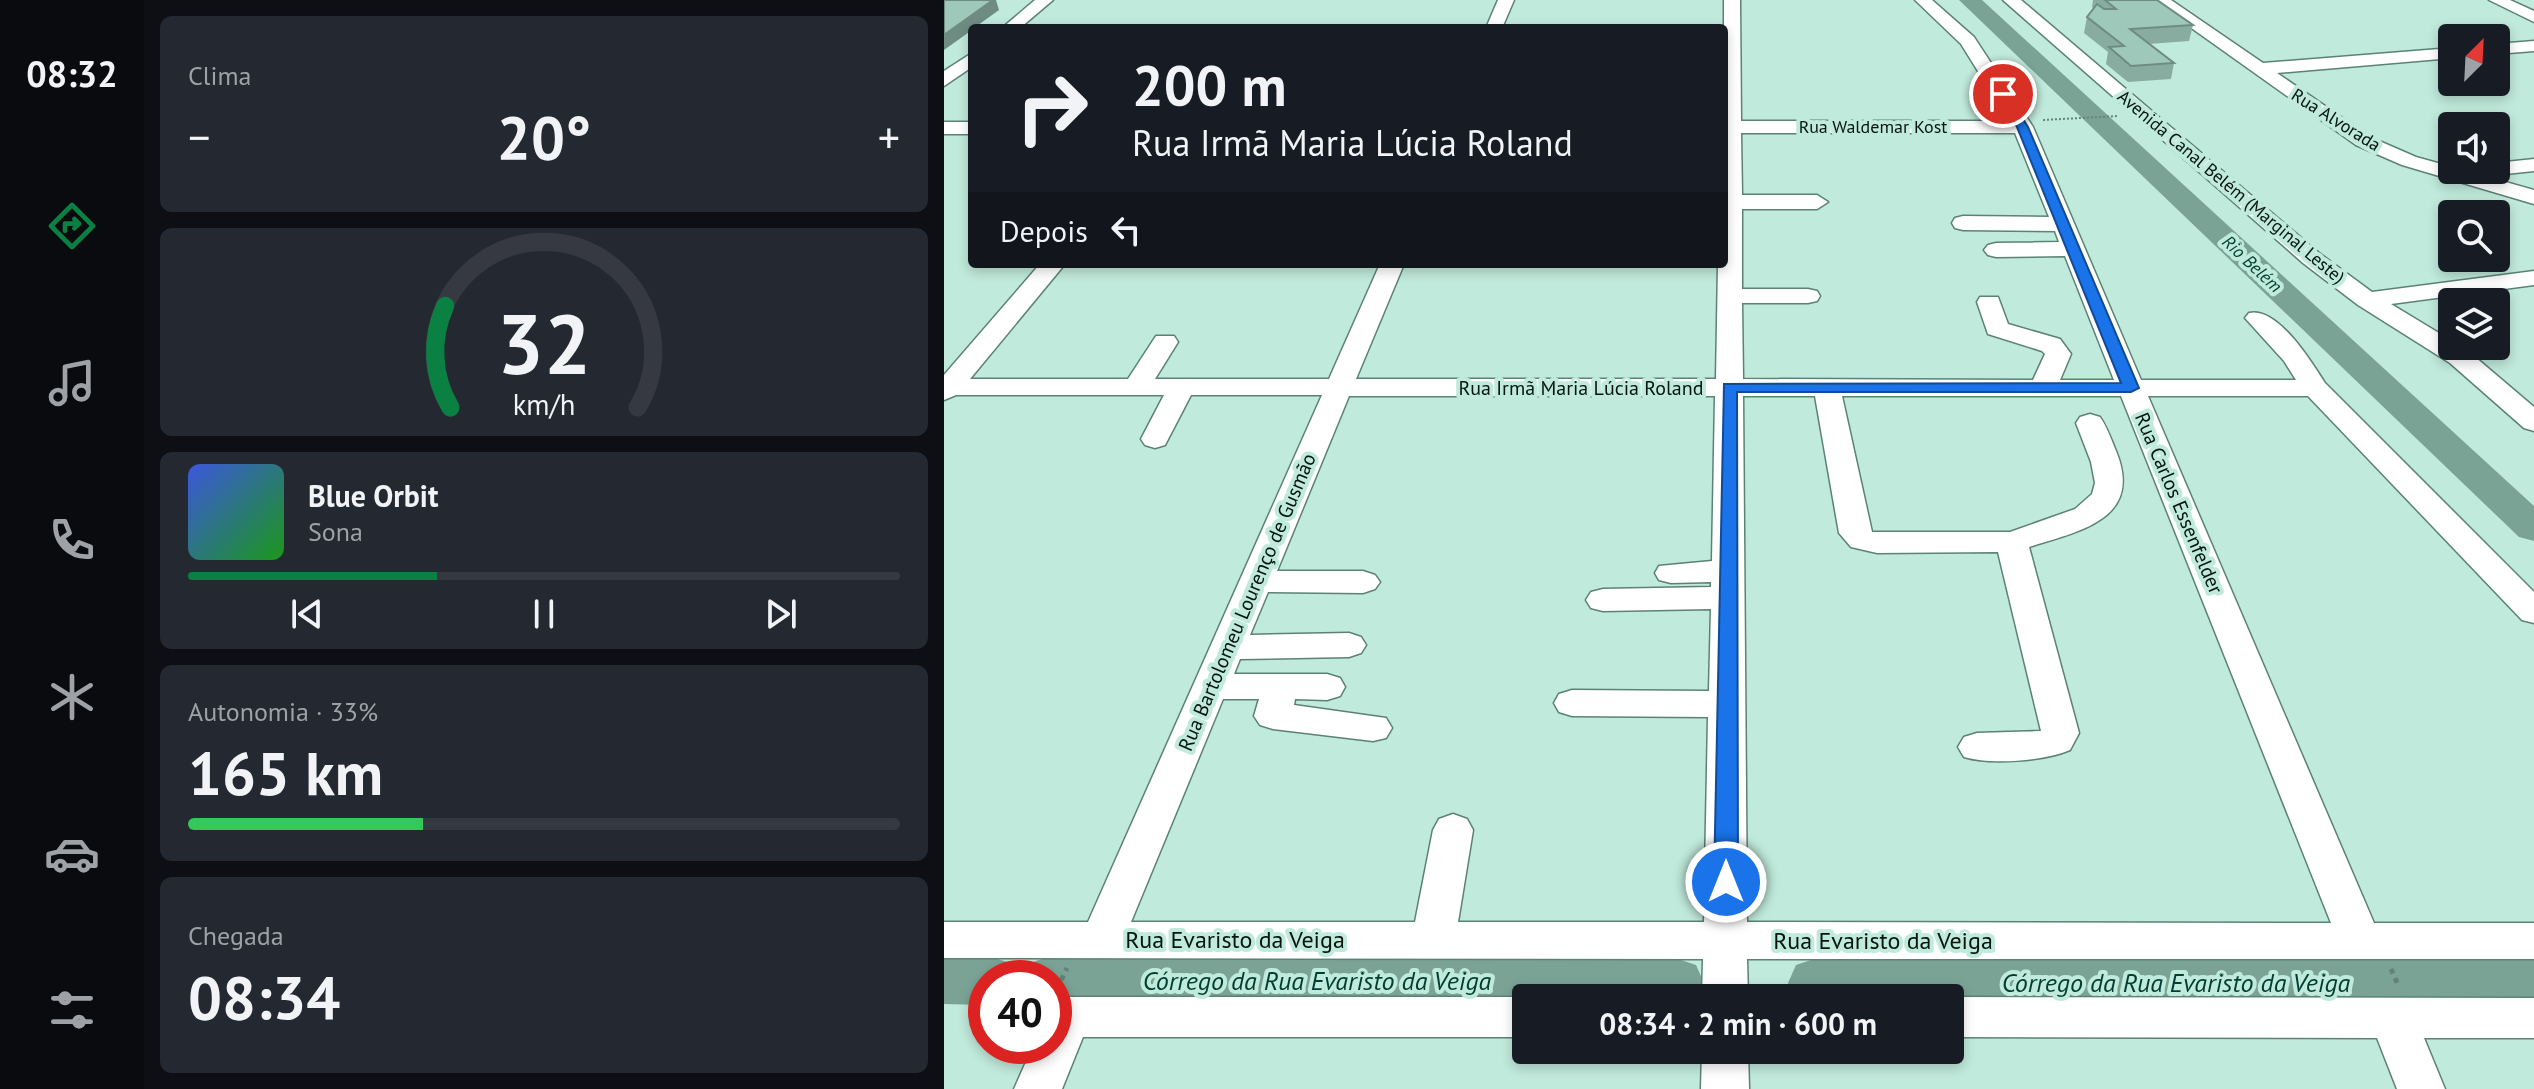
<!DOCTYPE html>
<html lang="pt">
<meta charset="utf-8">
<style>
:root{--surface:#171b24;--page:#242831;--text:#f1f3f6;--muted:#9ea1a6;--line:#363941;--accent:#0b8043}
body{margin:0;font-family:"PT Sans",sans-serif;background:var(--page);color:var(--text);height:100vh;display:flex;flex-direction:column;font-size:30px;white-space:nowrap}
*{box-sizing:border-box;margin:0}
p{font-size:26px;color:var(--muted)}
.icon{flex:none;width:44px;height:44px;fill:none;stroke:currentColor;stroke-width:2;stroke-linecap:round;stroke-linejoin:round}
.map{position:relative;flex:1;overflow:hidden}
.details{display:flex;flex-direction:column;gap:16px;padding:16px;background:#0d0f14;width:800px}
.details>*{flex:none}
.hud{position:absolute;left:24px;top:24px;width:760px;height:244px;border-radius:8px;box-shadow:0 4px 12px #0003;background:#171b24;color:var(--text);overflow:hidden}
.needle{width:52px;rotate:24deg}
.tools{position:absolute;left:1494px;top:24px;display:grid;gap:16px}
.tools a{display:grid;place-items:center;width:72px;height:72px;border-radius:8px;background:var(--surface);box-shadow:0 4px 12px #0003;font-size:40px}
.speed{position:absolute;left:24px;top:960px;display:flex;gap:16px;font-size:40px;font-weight:700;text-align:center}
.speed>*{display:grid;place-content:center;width:104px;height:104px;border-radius:50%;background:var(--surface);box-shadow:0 4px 12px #0003;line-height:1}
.speed .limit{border:12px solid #d22;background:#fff;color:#111}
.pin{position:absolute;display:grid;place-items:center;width:68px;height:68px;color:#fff;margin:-34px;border:4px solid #fff;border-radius:50%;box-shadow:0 2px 8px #0007}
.me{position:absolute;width:88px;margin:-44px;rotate:0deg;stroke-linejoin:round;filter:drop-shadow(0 0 6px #0008)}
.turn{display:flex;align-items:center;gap:28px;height:168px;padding:0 32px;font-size:36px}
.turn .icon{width:104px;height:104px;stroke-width:2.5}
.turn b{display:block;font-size:56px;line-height:68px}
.then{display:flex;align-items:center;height:76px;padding:0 32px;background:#0003;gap:16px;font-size:30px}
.big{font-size:60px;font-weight:700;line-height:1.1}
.details .tile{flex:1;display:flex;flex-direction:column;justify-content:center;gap:12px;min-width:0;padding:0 28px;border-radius:12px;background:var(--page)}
.details .dial{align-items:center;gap:0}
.dial svg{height:208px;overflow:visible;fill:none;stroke:var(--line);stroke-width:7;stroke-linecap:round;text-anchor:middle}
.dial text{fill:var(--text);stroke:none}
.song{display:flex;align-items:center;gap:24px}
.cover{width:96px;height:96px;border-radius:12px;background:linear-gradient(135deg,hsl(230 70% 55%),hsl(120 70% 35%))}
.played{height:8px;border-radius:4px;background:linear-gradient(90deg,var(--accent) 35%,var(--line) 35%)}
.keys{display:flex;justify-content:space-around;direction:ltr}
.heat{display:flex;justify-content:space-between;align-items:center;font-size:44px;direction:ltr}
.charge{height:12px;border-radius:6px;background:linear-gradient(90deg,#34c759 33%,var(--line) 0)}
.trip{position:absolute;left:568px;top:984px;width:452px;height:80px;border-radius:8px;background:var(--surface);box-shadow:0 4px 12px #0003;font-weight:700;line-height:80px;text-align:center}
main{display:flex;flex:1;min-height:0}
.tabs{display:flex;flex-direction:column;width:144px;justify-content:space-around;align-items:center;background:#090b0e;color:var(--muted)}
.tabs .icon{width:56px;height:56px}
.tabs .on{color:var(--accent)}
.tabs b{font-size:36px;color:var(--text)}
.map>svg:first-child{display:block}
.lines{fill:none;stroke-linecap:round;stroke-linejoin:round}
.river{fill:#7aa396;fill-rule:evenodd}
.minor-casing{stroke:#5b8275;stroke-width:3}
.path-far1{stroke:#658278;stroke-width:2;stroke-dasharray:2 2;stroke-linecap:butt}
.path{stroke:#658278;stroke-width:5;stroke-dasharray:5 5;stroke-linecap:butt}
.minor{fill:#fff;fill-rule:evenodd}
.wall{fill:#88aca0}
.shaded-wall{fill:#6f8c82}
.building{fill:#9ec8ba;stroke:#6f8c82;stroke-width:2}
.route{fill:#1a73e8;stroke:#114b97;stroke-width:2}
.labels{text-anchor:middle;stroke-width:8;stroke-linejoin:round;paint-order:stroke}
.far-street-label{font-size:18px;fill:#061510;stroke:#c0eadb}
.far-water-label{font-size:18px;font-style:italic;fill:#003e30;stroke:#c0eadb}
.street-label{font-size:20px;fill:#061510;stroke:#c0eadb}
.near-street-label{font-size:24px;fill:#061510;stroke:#c0eadb}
.near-water-label{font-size:26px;font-style:italic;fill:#003e30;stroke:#c0eadb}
</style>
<main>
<nav class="tabs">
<b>08:32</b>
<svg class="icon on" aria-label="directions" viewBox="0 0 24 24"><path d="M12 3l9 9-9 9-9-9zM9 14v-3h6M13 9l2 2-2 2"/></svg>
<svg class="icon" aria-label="music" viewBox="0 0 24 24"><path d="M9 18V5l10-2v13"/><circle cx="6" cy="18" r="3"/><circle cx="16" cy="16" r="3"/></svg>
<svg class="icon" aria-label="phone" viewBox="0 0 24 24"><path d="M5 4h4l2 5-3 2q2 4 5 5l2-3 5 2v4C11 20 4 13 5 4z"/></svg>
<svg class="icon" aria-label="climate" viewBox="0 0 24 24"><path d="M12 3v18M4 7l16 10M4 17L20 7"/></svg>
<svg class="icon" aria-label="car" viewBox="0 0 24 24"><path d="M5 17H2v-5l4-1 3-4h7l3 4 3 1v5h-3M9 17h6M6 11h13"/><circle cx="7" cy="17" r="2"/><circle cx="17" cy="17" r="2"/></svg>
<svg class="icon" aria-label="filters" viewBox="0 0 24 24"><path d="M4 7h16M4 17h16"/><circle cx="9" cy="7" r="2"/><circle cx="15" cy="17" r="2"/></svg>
</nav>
<section class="details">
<div class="tile"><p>Clima</p>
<div class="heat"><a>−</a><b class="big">20°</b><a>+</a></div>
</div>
<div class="tile dial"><svg viewBox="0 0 100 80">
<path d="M14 69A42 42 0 1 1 86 69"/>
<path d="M14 69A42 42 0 0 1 12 30" stroke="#0b8043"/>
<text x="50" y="56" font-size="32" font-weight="700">32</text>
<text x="50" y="72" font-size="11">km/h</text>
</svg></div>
<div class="tile">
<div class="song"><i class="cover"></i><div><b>Blue Orbit</b><p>Sona</p></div></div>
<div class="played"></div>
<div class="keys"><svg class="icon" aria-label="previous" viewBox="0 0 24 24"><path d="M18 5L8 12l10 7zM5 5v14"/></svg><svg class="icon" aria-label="pause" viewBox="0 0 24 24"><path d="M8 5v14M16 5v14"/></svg><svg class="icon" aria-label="next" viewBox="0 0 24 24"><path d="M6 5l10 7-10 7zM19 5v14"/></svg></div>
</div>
<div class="tile"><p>Autonomia · 33%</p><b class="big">165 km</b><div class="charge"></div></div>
<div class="tile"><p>Chegada</p><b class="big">08:34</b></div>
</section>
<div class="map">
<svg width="1590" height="1089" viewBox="0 0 1590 1089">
<rect width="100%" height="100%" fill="#c0eadb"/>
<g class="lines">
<!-- river -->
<g class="river">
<polygon points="1015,0 1038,0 1590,506 1590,541 1575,537"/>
<polygon points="0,954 42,955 63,962 70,978 42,978 42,1005 0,1004"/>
<polygon points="110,955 731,958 752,965 760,983 753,998 582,998 582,1008 110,1005 110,978 82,978 89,962"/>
<polygon points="1590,957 1590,1007 1006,1008 1006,998 851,998 844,983 852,965 873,958"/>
</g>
<defs>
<g id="minor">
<polygon points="91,0 109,0 76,28 58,28"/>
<polygon points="554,0 570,0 558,28 542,28"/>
<path d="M 780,0 L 796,0 L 797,121 L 1065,121 L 1017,44 L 971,0 L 988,0 L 1030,37 L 1089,127 L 1197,380 L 1352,380 L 1340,361 L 1301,318 L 1305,313 C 1333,306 1367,361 1381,383 L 1590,592 L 1590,623 L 1578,620 L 1364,396 L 1204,396 L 1430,923 L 1590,923 L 1590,959 L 803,959 L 804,998 L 758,998 L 759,959 L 0,958 L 0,922 L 144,922 L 378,395 L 247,395 L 221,445 L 211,448 L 201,445 L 197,439 L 220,395 L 12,395 L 0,400 L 0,375 L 96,264 L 121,264 L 26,379 L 184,379 L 212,336 L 230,336 L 234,342 L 211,379 L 385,379 L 436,264 L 460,264 L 412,379 L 772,379 L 774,264 L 780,264 ZM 797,133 L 1071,133 L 1105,217 L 1019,216 L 1011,218 L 1008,223 L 1011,228 L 1019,230 L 1111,231 L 1115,242 L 1052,243 L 1044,245 L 1040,250 L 1044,255 L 1052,257 L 1121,256 L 1170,380 L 1116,380 L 1127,354 L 1116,339 L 1064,324 L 1054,297 L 1036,297 L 1033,302 L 1044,334 L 1098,351 L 1101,354 L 1089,380 L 799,379 L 798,303 L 864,303 L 873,301 L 876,296 L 873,291 L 864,289 L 798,289 L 798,209 L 873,209 L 884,202 L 873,195 L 798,195 ZM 405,396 L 771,396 L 768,561 L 715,566 L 711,573 L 715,580 L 727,583 L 767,582 L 767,587 L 659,589 L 647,592 L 642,600 L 647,608 L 659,611 L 767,609 L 765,691 L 628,690 L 615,694 L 610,703 L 615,712 L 628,716 L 764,717 L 760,922 L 514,922 L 529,830 L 523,819 L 509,814 L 495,819 L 489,830 L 471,922 L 187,922 L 279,699 L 315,699 L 310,716 L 316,725 L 329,729 L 429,741 L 442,738 L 448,728 L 442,718 L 350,705 L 351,699 L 383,700 L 396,696 L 401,687 L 396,678 L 383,674 L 290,674 L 296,659 L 405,657 L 417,653 L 422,645 L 417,637 L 405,633 L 306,635 L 324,592 L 419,593 L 431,589 L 436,582 L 431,575 L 419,571 L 333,571 ZM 799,396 L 871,396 L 895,533 L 907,547 L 933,553 L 1054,552 L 1097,731 L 1033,733 L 1020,737 L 1014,747 L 1020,757 C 1047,765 1100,761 1126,750 L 1135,733 L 1085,547 C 1136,531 1200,519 1172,451 C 1167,439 1163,427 1156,417 L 1146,414 L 1136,417 L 1132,423 L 1147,462 L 1151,483 L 1148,494 L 1131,509 L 1066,532 L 928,532 L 898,396 L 1177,396 L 1387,923 L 803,922 Z"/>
<polygon points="1059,0 1077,0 1375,253 1428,292 1590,271 1590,285 1447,304 1508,341 1508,346 1524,351 1590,407 1590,431 1580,428 1506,363 1414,305 1359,263"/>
<polygon points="1208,0 1227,0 1319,63 1508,48 1508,58 1333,73 1426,137 1472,157 1508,167 1508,170 1519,170 1590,190 1590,204 1458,165 1412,145"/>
<polygon points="1545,0 1566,0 1590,11 1590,22"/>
<polygon points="1590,41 1590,51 1552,54 1552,44"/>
<polygon points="28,53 28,67 0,86 0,71"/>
<rect x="0" y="122" width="28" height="12"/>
<polygon points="1590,159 1590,171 1552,175 1542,170 1552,170 1552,163"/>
<polygon points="124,997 582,997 585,998 582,998 582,1037 139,1037 118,1089 70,1089 89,1046 110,1046 110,1002"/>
<polygon points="1006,997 1590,998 1590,1038 1480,1038 1501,1089 1453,1089 1433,1038 1006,1037 1006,998 1003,998"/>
<polygon points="758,1050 804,1050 805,1089 757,1089"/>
</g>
</defs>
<!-- minor casing -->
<use href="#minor" class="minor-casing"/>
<!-- path-far1 -->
<polyline class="path-far1" points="1099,120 1174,116"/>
<!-- path -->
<g class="path">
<polyline points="1447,969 1455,987"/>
<polyline points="113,989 123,968"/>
</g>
<!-- minor -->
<use href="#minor" class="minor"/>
</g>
<!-- wall -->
<polygon class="wall" points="1149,0 1213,0 1249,25 1245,41 1205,44 1230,63 1227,79 1184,82 1162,64 1164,52 1140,33 1143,17 1150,9 1148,7"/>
<!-- shaded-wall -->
<polygon class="shaded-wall" points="49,0 52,0 55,10 30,28 28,28 28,30 0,50 0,35"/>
<!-- building -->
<g class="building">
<polygon points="0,0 49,0 0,35"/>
<polygon points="1161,0 1213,0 1249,25 1186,29 1230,63 1187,66 1165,47 1180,46 1143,17 1153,4 1160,9 1172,9"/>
</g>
<!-- route -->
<polygon class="route" points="1055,92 1062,92 1084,127 1195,388 1187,392 793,392 794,882 790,889 782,891 774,889 770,882 780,384 1177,383 1073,127 1053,94"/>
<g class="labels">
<!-- far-street labels -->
<g class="far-street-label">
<text transform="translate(1392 120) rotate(32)" y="6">Rua Alvorada</text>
<text x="929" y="133">Rua Waldemar Kost</text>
<text transform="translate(1287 187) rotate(40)" y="6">Avenida Canal Belém (Marginal Leste)</text>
</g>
<!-- far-water labels -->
<g class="far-water-label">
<text transform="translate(1308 264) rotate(43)" y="6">Rio Belém</text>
</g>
<!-- street labels -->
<g class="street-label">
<text x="637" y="395">Rua Irmã Maria Lúcia Roland</text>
<text transform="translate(1235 503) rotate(67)" y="7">Rua Carlos Essenfelder</text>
<text transform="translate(303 602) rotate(-67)" y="7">Rua Bartolomeu Lourenço de Gusmão</text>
</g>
<!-- near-street labels -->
<g class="near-street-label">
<text x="291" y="948">Rua Evaristo da Veiga</text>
<text x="939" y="949">Rua Evaristo da Veiga</text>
</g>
<!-- near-water labels -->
<g class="near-water-label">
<text x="373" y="990">Córrego da Rua Evaristo da Veiga</text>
<text x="1232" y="992">Córrego da Rua Evaristo da Veiga</text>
</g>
</g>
</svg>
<div class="tools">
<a><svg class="needle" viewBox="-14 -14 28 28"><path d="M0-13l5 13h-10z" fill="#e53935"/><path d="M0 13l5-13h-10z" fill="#9ea1a6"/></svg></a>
<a><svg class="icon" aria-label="sound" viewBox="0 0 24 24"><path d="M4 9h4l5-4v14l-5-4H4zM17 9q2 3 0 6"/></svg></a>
<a><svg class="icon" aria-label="search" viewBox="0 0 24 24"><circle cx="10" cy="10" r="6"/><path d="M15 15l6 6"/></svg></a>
<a><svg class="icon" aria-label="layers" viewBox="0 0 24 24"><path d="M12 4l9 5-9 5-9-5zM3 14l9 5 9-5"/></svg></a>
</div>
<div class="speed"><div class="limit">40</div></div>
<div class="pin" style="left:1059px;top:94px;background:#d93025"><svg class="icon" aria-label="arrive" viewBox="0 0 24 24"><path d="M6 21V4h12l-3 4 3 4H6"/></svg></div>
<svg class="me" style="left:782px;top:882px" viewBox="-20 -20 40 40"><circle r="17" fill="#1a73e8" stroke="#fff" stroke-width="3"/><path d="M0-11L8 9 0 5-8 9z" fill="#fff"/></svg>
<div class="trip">08:34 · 2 min · 600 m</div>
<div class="hud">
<div class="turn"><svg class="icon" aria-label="right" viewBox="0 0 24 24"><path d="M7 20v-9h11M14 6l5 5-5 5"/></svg><div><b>200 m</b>Rua Irmã Maria Lúcia Roland</div></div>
<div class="then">Depois<svg class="icon" aria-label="left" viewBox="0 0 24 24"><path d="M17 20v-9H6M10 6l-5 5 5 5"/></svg></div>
</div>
</div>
</main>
